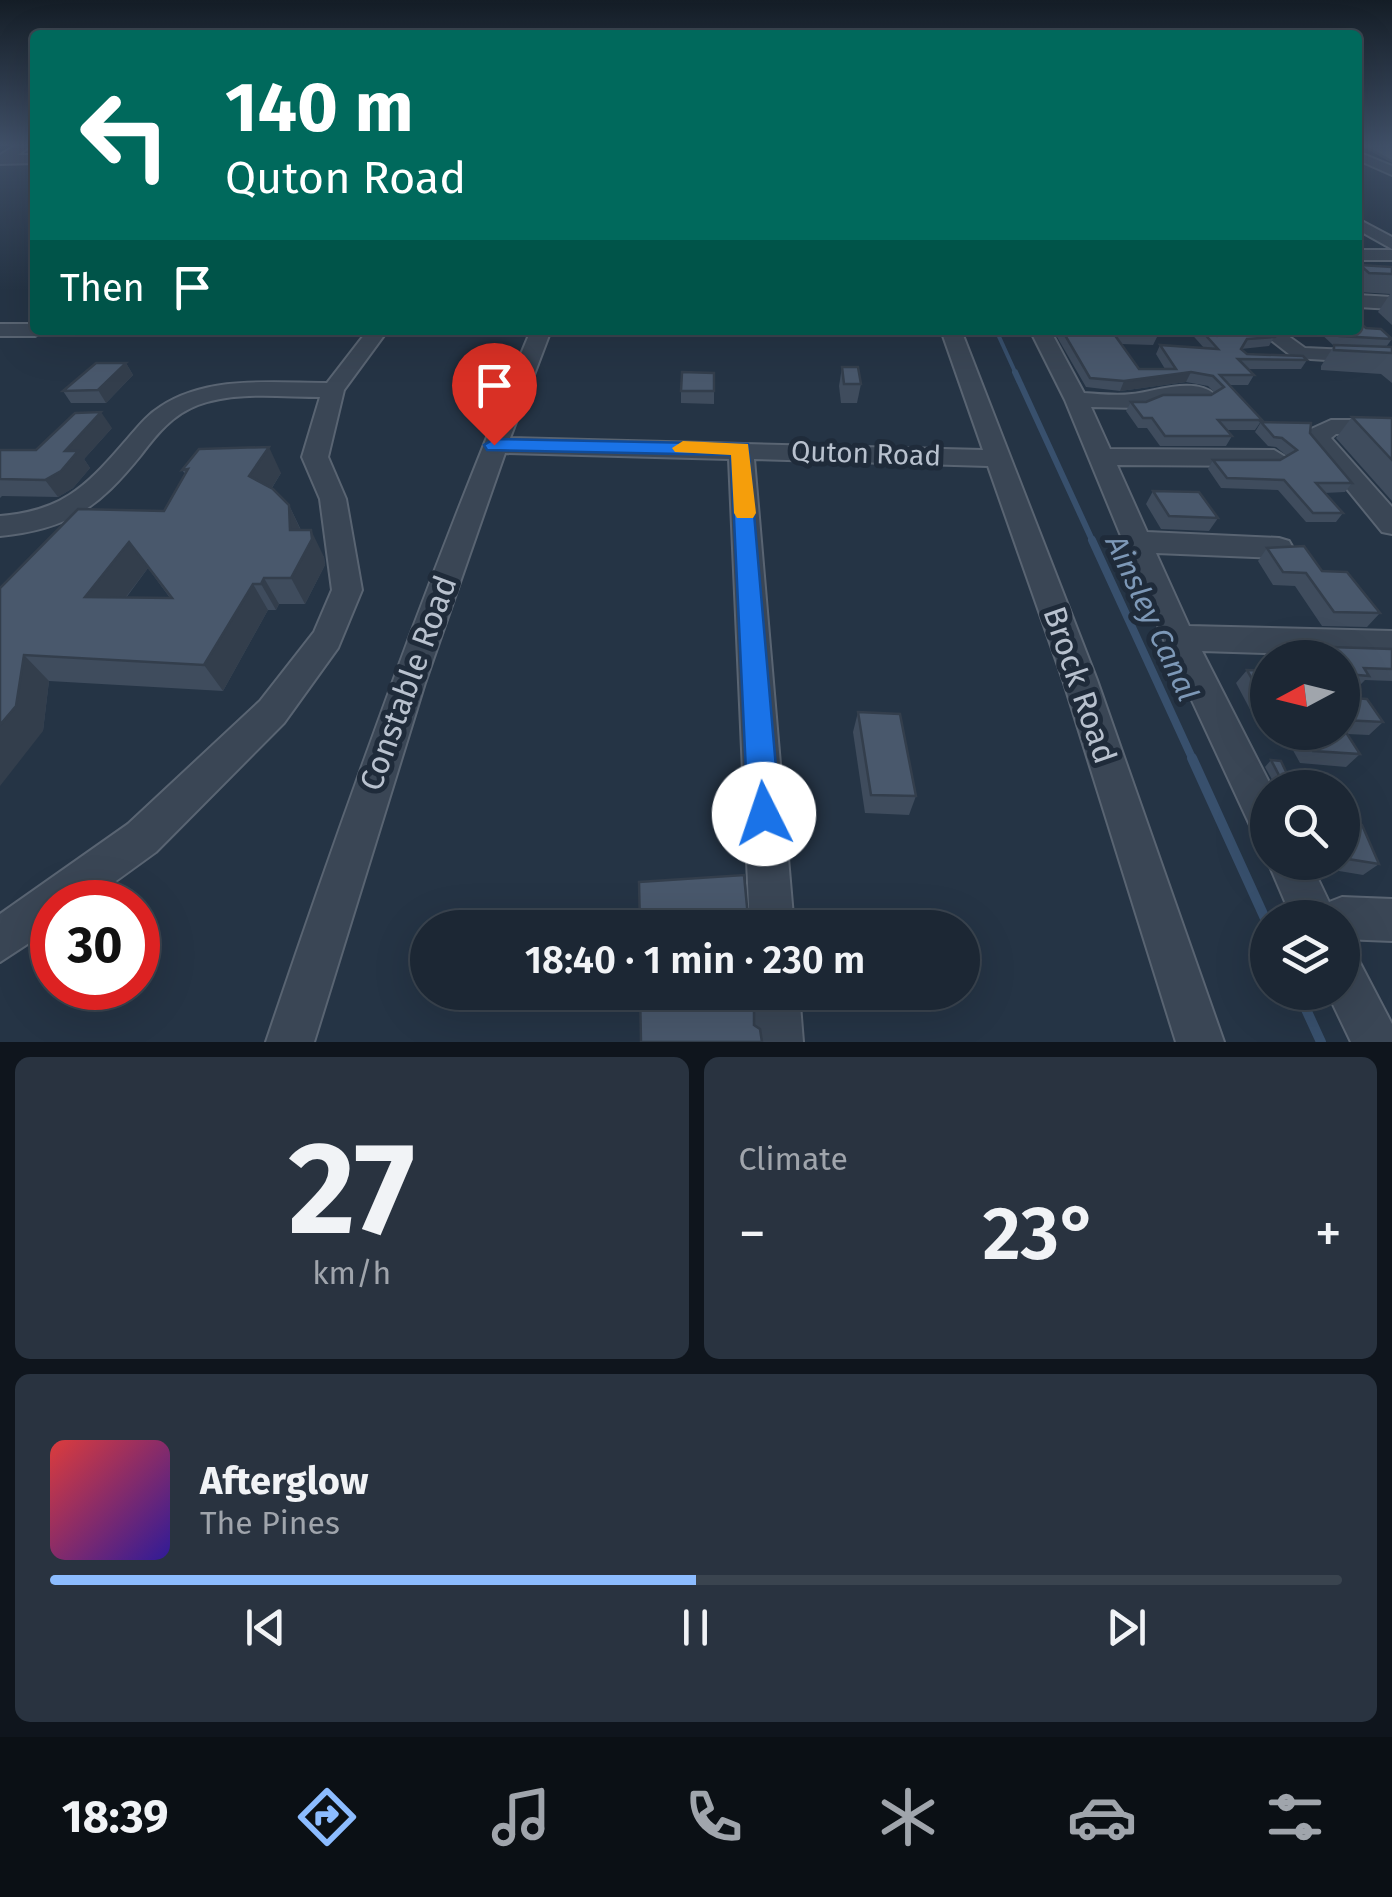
<!DOCTYPE html>
<meta charset="utf-8">
<style>
:root{--surface:#1c2734;--page:#293340;--text:#f1f3f6;--muted:#a0a5ac;--line:#3a444f;--accent:#8cbcff}
body{margin:0;font-family:"Fira Sans",sans-serif;background:var(--page);color:var(--text);height:100vh;display:flex;flex-direction:column;font-size:38px;white-space:nowrap}
*{box-sizing:border-box;margin:0}
p{font-size:32px;color:var(--muted)}
.icon{flex:none;width:55px;height:55px;fill:none;stroke:currentColor;stroke-width:2;stroke-linecap:round;stroke-linejoin:round}
.map{position:relative;height:1042px;overflow:hidden}
.panel{display:flex;flex-direction:column;gap:15px;padding:15px;background:#0f151d;flex:1}
.panel>*{flex:none}
.top-card{position:absolute;left:30px;top:30px;width:1332px;height:305px;border-radius:10px;box-shadow:0 10px 40px #0002,0 0 0 2px var(--line);background:#00695c;color:#fff;overflow:hidden}
.needle{width:65px;rotate:263deg}
.fabs{position:absolute;left:1250px;top:640px;display:grid;gap:20px}
.fabs a{display:grid;place-items:center;width:110px;height:110px;border-radius:50%;background:var(--surface);box-shadow:0 10px 40px #0002,0 0 0 2px var(--line);font-size:50px}
.speed{position:absolute;left:30px;top:880px;display:flex;gap:20px;font-size:50px;font-weight:700;text-align:center}
.speed>*{display:grid;place-content:center;width:130px;height:130px;border-radius:50%;background:var(--surface);box-shadow:0 10px 40px #0002,0 0 0 2px var(--line);line-height:1}
.speed .limit{border:15px solid #d22;background:#fff;color:#111}
.pin{position:absolute;display:grid;place-items:center;width:85px;height:85px;color:#fff;margin:-102px -42px;border-radius:50% 50% 50% 0;rotate:-45deg;box-shadow:0 0 10px #0007}
.pin .icon{rotate:45deg}
.me{position:absolute;width:110px;margin:-55px;rotate:356deg;stroke-linejoin:round;filter:drop-shadow(0 0 8px #0008)}
.turn{display:flex;align-items:center;gap:35px;height:210px;padding:0 30px;font-size:45px}
.turn .icon{width:130px;height:130px;stroke-width:2.5}
.turn b{display:block;font-size:70px;line-height:85px}
.then{display:flex;align-items:center;height:95px;padding:0 30px;background:#0003;gap:20px;font-size:38px}
.big{font-size:75px;font-weight:600;line-height:1.1}
.panel .card{flex:1;display:flex;flex-direction:column;justify-content:center;gap:15px;min-width:0;padding:0 35px;border-radius:15px;background:var(--page)}
.panel .dial{align-items:center;gap:0}
.dial b{font-size:130px;line-height:1}
.song{display:flex;align-items:center;gap:30px}
.cover{width:120px;height:120px;border-radius:15px;background:linear-gradient(135deg,hsl(0 70% 55%),hsl(250 70% 35%))}
.played{height:10px;border-radius:5px;background:linear-gradient(90deg,var(--accent) 50%,var(--line) 50%)}
.keys{display:flex;justify-content:space-around;direction:ltr}
.heat{display:flex;justify-content:space-between;align-items:center;font-size:55px;direction:ltr}
.panel .tiles{flex:1;display:grid;gap:15px;grid-template-columns:1fr 1fr}
.card:last-child{grid-column:span 2}
.trip{position:absolute;left:410px;top:910px;width:570px;height:100px;border-radius:50px;background:var(--surface);box-shadow:0 10px 40px #0002,0 0 0 2px var(--line);font-weight:600;line-height:100px;text-align:center}
.tabs{display:flex;height:160px;justify-content:space-around;align-items:center;background:#0b1015;color:var(--muted)}
.tabs .icon{width:70px;height:70px}
.tabs .active{color:var(--accent)}
.tabs b{font-size:45px;color:var(--text)}
.map>svg:first-child{display:block}
.lines{fill:none;stroke-linecap:round;stroke-linejoin:round}
.stream-far3{stroke:#38506d;stroke-width:4}
.stream-far2{stroke:#38506d;stroke-width:6}
.stream-far1{stroke:#38506d;stroke-width:8}
.stream{stroke:#38506d;stroke-width:10}
.minor-casing{stroke:#596472;stroke-width:4}
.major-casing{stroke:#444f5e;stroke-width:5}
.minor{fill:#3a4655;fill-rule:evenodd}
.major{fill:#586574;fill-rule:evenodd}
.wall{fill:#3f4c5d;fill-rule:evenodd}
.shaded-wall{fill:#333e4c}
.building{fill:#49586c;stroke:#333e4c;stroke-width:2.5;fill-rule:evenodd}
.route{fill:#1a73e8;stroke:#114b97;stroke-width:2.5}
.slow{fill:#f59e0b}
.labels{text-anchor:middle;stroke-width:10;stroke-linejoin:round;paint-order:stroke}
.street-label{font-size:28px;fill:#b8c1ce;stroke:#1f2b3a}
.water-label{font-size:30px;font-style:italic;fill:#7d98b7;stroke:#1f2b3a}
.near-street-label{font-size:32px;fill:#b8c1ce;stroke:#1f2b3a}
</style>
<div class="map">
<svg width="1392" height="1042" viewBox="0 0 1392 1042">
<rect width="100%" height="100%" fill="#253445"/>
<g class="lines">
<!-- stream-far3 -->
<polyline class="stream-far3" points="996,330 1016,374"/>
<!-- stream-far2 -->
<polyline class="stream-far2" points="1015,372 1093,542"/>
<!-- stream-far1 -->
<polyline class="stream-far1" points="1092,540 1193,760"/>
<!-- stream -->
<g class="stream">
<polyline points="1192,758 1268,925"/>
<polyline points="1298,992 1321,1042"/>
</g>
<defs>
<g id="minor">
<polygon points="18,144 33,144 18,155 35,155 35,163 0,164 0,155"/>
<polygon points="1358,152 1392,166 1392,175 1358,160"/>
<polygon points="1358,219 1392,237 1392,249 1358,230"/>
<rect x="1358" y="250" width="34" height="10"/>
<polygon points="1358,295 1392,297 1392,309 1358,307"/>
<polygon points="0,324 35,324 35,330 45,330 35,336 0,336"/>
<path d="M 368,330 L 388,330 L 344,390 L 328,457 L 346,499 L 362,590 L 338,648 L 284,723 L 156,852 L 87,902 L 52,902 L 52,928 L 0,962 L 0,914 L 128,824 L 260,701 L 314,632 L 332,590 L 320,499 L 302,457 L 320,397 C 281,397 235,391 198,405 C 172,415 157,434 141,455 C 98,508 69,529 0,536 L 0,516 C 60,511 84,489 122,445 C 134,432 145,416 160,407 C 208,375 272,383 327,383 Z"/>
<path d="M 531,330 L 551,330 L 510,438 L 983,450 L 941,330 L 961,330 L 1097,680 L 1224,1042 L 1176,1042 L 1063,680 L 988,466 L 754,459 L 794,928 L 750,928 L 729,459 L 505,453 L 425,683 L 314,1042 L 266,1042 C 347,801 433,563 531,330 Z"/>
<path d="M 1030,330 L 1050,330 L 1084,393 C 1099,394 1116,396 1132,394 C 1154,392 1196,376 1215,395 L 1204,402 L 1157,401 L 1140,408 L 1091,407 L 1110,449 L 1274,450 L 1287,458 L 1274,466 L 1117,465 L 1147,532 L 1279,538 L 1289,541 L 1293,548 L 1289,555 L 1279,558 L 1156,553 L 1189,626 L 1392,631 L 1392,657 L 1202,651 L 1272,788 L 1268,788 L 1268,840 L 1254,834 L 1163,638 L 1065,400 Z"/>
<polygon points="1258,330 1280,330 1305,348 1392,352 1392,364 1294,358"/>
<polygon points="1331,420 1392,420 1392,434 1336,434 1331,438 1392,507 1392,534 1382,532 1307,440 1309,430"/>
<polygon points="1268,862 1310,862 1329,902 1342,897 1392,899 1392,941 1342,939 1342,918 1292,918"/>
<polygon points="1342,953 1358,959 1392,1024 1392,1042 1351,1042 1327,992 1342,992"/>
<polygon points="753,992 799,992 803,1042 755,1042"/>
</g>
<polygon id="major" points="1363,144 1383,144 1392,148 1392,160"/>
</defs>
<!-- minor casing -->
<use href="#minor" class="minor-casing"/>
<!-- major casing -->
<use href="#major" class="major-casing"/>
<!-- minor -->
<use href="#minor" class="minor"/>
<!-- major -->
<use href="#major" class="major"/>
</g>
<!-- wall -->
<g class="wall">
<polygon points="1360,265 1392,267 1392,325 1378,312 1390,294 1358,292 1358,270"/>
<polygon points="1366,328 1392,339 1386,347 1392,347 1392,383 1381,374 1321,370 1321,366 1334,346 1317,330 1358,330"/>
<polygon points="588,330 651,330 650,334 588,332"/>
<polygon points="1053,330 1118,330 1128,334 1158,335 1153,345 1121,344 1139,369 1165,369 1156,354 1160,345 1204,348 1188,330 1206,330 1208,333 1217,336 1224,332 1223,330 1267,330 1274,337 1269,346 1241,349 1247,354 1307,360 1301,369 1247,369 1254,375 1248,385 1229,385 1262,420 1255,430 1227,430 1232,436 1226,446 1160,446 1147,428 1138,428 1126,411 1131,402 1211,395 1215,393 1208,386 1186,382 1120,391 1086,387"/>
<polygon points="126,363 133,375 106,403 71,403 63,391"/>
<polygon points="842,367 861,384 857,403 841,403 839,386"/>
<polygon points="714,373 714,404 681,403 681,391"/>
<polygon points="1352,417 1392,418 1392,501 1336,438"/>
<polygon points="1261,422 1310,433 1352,483 1345,492 1324,493 1343,513 1336,522 1306,522 1278,490 1221,488 1208,469 1213,460 1280,460 1287,456 1276,447 1268,446 1255,432"/>
<polygon points="112,428 84,459 90,468 73,488 58,497 2,496 0,498 0,450 36,450"/>
<path d="M 182,470 L 281,473 L 272,488 L 289,505 L 301,530 L 324,557 L 325,565 L 305,604 L 279,604 L 276,610 L 268,610 L 223,691 L 49,681 L 43,731 L 0,588 L 164,511 L 185,474 ZM 148,568 L 170,598 L 126,598 Z"/>
<polygon points="1153,491 1218,518 1209,531 1161,529 1146,504"/>
<polygon points="1267,548 1322,571 1380,613 1367,627 1322,626 1295,586 1273,585 1258,561"/>
<polygon points="1330,647 1392,649 1392,681 1365,680 1358,687 1342,686 1342,658 1320,658"/>
<polygon points="1247,670 1268,671 1268,730 1261,730 1236,683"/>
<polygon points="1342,697 1383,722 1369,735 1347,734 1360,754 1346,767 1300,763 1283,732 1342,732"/>
<polygon points="858,712 916,796 909,815 865,813 853,732"/>
<polygon points="1271,760 1290,780 1284,786 1275,785 1265,767"/>
<polygon points="1342,826 1379,864 1363,875 1333,870 1329,862 1342,862"/>
</g>
<!-- shaded-wall -->
<g class="shaded-wall">
<polygon points="126,363 133,375 106,403 98,390"/>
<polygon points="1191,372 1186,382 1120,391 1124,381"/>
<polygon points="101,412 112,428 84,459 90,468 73,488 58,497 45,480 65,451"/>
<polygon points="269,447 281,473 263,502 249,476"/>
<polygon points="289,505 301,531 290,530"/>
<polygon points="311,530 324,557 325,565 305,604 291,578"/>
<polygon points="129,542 148,568 106,623 85,597"/>
<polygon points="264,578 279,604 276,610 261,584"/>
<polygon points="253,584 268,610 223,691 204,665"/>
<polygon points="24,655 49,681 43,731 0,786 0,725"/>
</g>
<!-- building -->
<g class="building">
<polygon points="1360,265 1392,267 1392,274 1369,273"/>
<polygon points="1358,321 1366,328 1381,329 1392,339 1339,336 1332,330 1358,330"/>
<polygon points="1062,330 1118,330 1128,334 1137,330 1153,330 1158,335 1114,334 1139,369 1176,369 1160,345 1218,349 1201,330 1206,330 1208,333 1217,336 1227,330 1267,330 1274,337 1247,339 1241,349 1247,354 1303,356 1307,360 1238,359 1254,375 1220,375 1262,420 1218,420 1232,436 1165,436 1152,418 1143,418 1131,402 1146,402 1163,395 1211,395 1224,387 1213,376 1191,372 1124,381 1090,378"/>
<polygon points="1334,345 1392,347 1392,353 1334,350"/>
<polygon points="96,363 126,363 98,390 63,391"/>
<polygon points="842,367 858,367 861,384 844,384"/>
<polygon points="682,372 714,373 714,391 681,391"/>
<polygon points="101,412 65,451 78,451 61,471 45,480 0,479 0,450 36,450 75,413"/>
<polygon points="1352,417 1392,418 1392,460"/>
<polygon points="1261,422 1311,423 1310,433 1352,483 1316,483 1343,513 1313,513 1284,480 1227,478 1213,460 1280,460 1297,450 1282,438 1274,437"/>
<path d="M 269,447 L 249,476 L 273,489 L 289,505 L 290,530 L 311,530 L 312,539 L 291,578 L 264,578 L 261,584 L 253,584 L 204,665 L 24,655 L 16,706 L 0,725 L 0,588 L 78,509 L 164,511 L 188,469 L 182,470 L 199,449 ZM 129,542 L 172,598 L 85,597 Z"/>
<polygon points="1153,491 1199,492 1218,518 1169,516"/>
<polygon points="1304,546 1322,571 1347,572 1380,613 1334,612 1306,573 1283,572 1267,548"/>
<polygon points="1330,647 1392,649 1392,669 1364,668 1369,676 1347,674 1342,667 1342,658 1336,658"/>
<polygon points="1247,670 1268,671 1268,707"/>
<polygon points="1342,697 1367,699 1383,722 1342,720"/>
<polygon points="858,712 900,714 916,796 871,795"/>
<polygon points="1342,726 1360,754 1313,751 1303,732 1342,732"/>
<polygon points="1271,760 1281,761 1290,780 1281,779"/>
<polygon points="1362,825 1379,864 1348,859 1342,848 1342,826"/>
<polygon points="744,875 749,928 640,928 639,882"/>
<polygon points="640,992 754,992 754,1025 760,1029 762,1042 641,1042"/>
</g>
<!-- sky -->
<linearGradient id="sky" x2="0" y2="1"><stop stop-color="#141d26"/><stop offset="0.5" stop-color="#405068"/><stop offset="1" stop-color="#405068" stop-opacity="0"/></linearGradient>
<rect width="1392" height="290" fill="url(#sky)"/>
<!-- route -->
<polygon class="route" points="494,439 748,444 780,814 775,825 764,830 753,825 748,814 731,455 487,450 484,445"/>
<!-- slow -->
<polygon class="slow" points="683,441 748,444 756,513 753,518 737,518 734,513 731,455 675,452 672,448"/>
<g class="labels">
<!-- street labels -->
<g class="street-label">
<text transform="translate(866 453) rotate(2)" y="10">Quton Road</text>
</g>
<!-- water labels -->
<g class="water-label">
<text transform="translate(1152 618) rotate(65)" y="10">Ainsley Canal</text>
</g>
<!-- near-street labels -->
<g class="near-street-label">
<text transform="translate(408 683) rotate(-70)" y="11">Constable Road</text>
<text transform="translate(1080 685) rotate(71)" y="11">Brock Road</text>
</g>
</g>
</svg>
<div class="fabs">
<a><svg class="needle" viewBox="-14 -14 28 28"><path d="M0-13l5 13h-10z" fill="#e53935"/><path d="M0 13l5-13h-10z" fill="#a0a5ac"/></svg></a>
<a><svg class="icon" aria-label="search" viewBox="0 0 24 24"><circle cx="10" cy="10" r="6"/><path d="M15 15l6 6"/></svg></a>
<a><svg class="icon" aria-label="layers" viewBox="0 0 24 24"><path d="M12 4l9 5-9 5-9-5zM3 14l9 5 9-5"/></svg></a>
</div>
<div class="speed"><div class="limit">30</div></div>
<div class="pin" style="left:494px;top:445px;background:#d93025"><svg class="icon" aria-label="arrive" viewBox="0 0 24 24"><path d="M6 21V4h12l-3 4 3 4H6"/></svg></div>
<svg class="me" style="left:764px;top:814px" viewBox="-20 -20 40 40"><circle r="19" fill="#fff"/><path d="M0-13L10 11 0 6-10 11z" fill="#1a73e8"/></svg>
<div class="trip">18:40 · 1 min · 230 m</div>
<div class="top-card">
<div class="turn"><svg class="icon" aria-label="left" viewBox="0 0 24 24"><path d="M17 20v-9H6M10 6l-5 5 5 5"/></svg><div><b>140 m</b>Quton Road</div></div>
<div class="then">Then<svg class="icon" aria-label="arrive" viewBox="0 0 24 24"><path d="M6 21V4h12l-3 4 3 4H6"/></svg></div>
</div>
</div>
<section class="panel">
<div class="tiles">
<div class="card dial"><b>27</b><p>km/h</p></div>
<div class="card"><p>Climate</p>
<div class="heat"><a>−</a><b class="big">23°</b><a>+</a></div>
</div>
<div class="card">
<div class="song"><i class="cover"></i><div><b>Afterglow</b><p>The Pines</p></div></div>
<div class="played"></div>
<div class="keys"><svg class="icon" aria-label="previous" viewBox="0 0 24 24"><path d="M18 5L8 12l10 7zM5 5v14"/></svg><svg class="icon" aria-label="pause" viewBox="0 0 24 24"><path d="M8 5v14M16 5v14"/></svg><svg class="icon" aria-label="next" viewBox="0 0 24 24"><path d="M6 5l10 7-10 7zM19 5v14"/></svg></div>
</div>
</div>
</section>
<nav class="tabs">
<b>18:39</b>
<svg class="icon active" aria-label="directions" viewBox="0 0 24 24"><path d="M12 3l9 9-9 9-9-9zM9 14v-3h6M13 9l2 2-2 2"/></svg>
<svg class="icon" aria-label="music" viewBox="0 0 24 24"><path d="M9 18V5l10-2v13"/><circle cx="6" cy="18" r="3"/><circle cx="16" cy="16" r="3"/></svg>
<svg class="icon" aria-label="phone" viewBox="0 0 24 24"><path d="M5 4h4l2 5-3 2q2 4 5 5l2-3 5 2v4C11 20 4 13 5 4z"/></svg>
<svg class="icon" aria-label="climate" viewBox="0 0 24 24"><path d="M12 3v18M4 7l16 10M4 17L20 7"/></svg>
<svg class="icon" aria-label="car" viewBox="0 0 24 24"><path d="M5 17H2v-5l4-1 3-4h7l3 4 3 1v5h-3M9 17h6M6 11h13"/><circle cx="7" cy="17" r="2"/><circle cx="17" cy="17" r="2"/></svg>
<svg class="icon" aria-label="filters" viewBox="0 0 24 24"><path d="M4 7h16M4 17h16"/><circle cx="9" cy="7" r="2"/><circle cx="15" cy="17" r="2"/></svg>
</nav>
